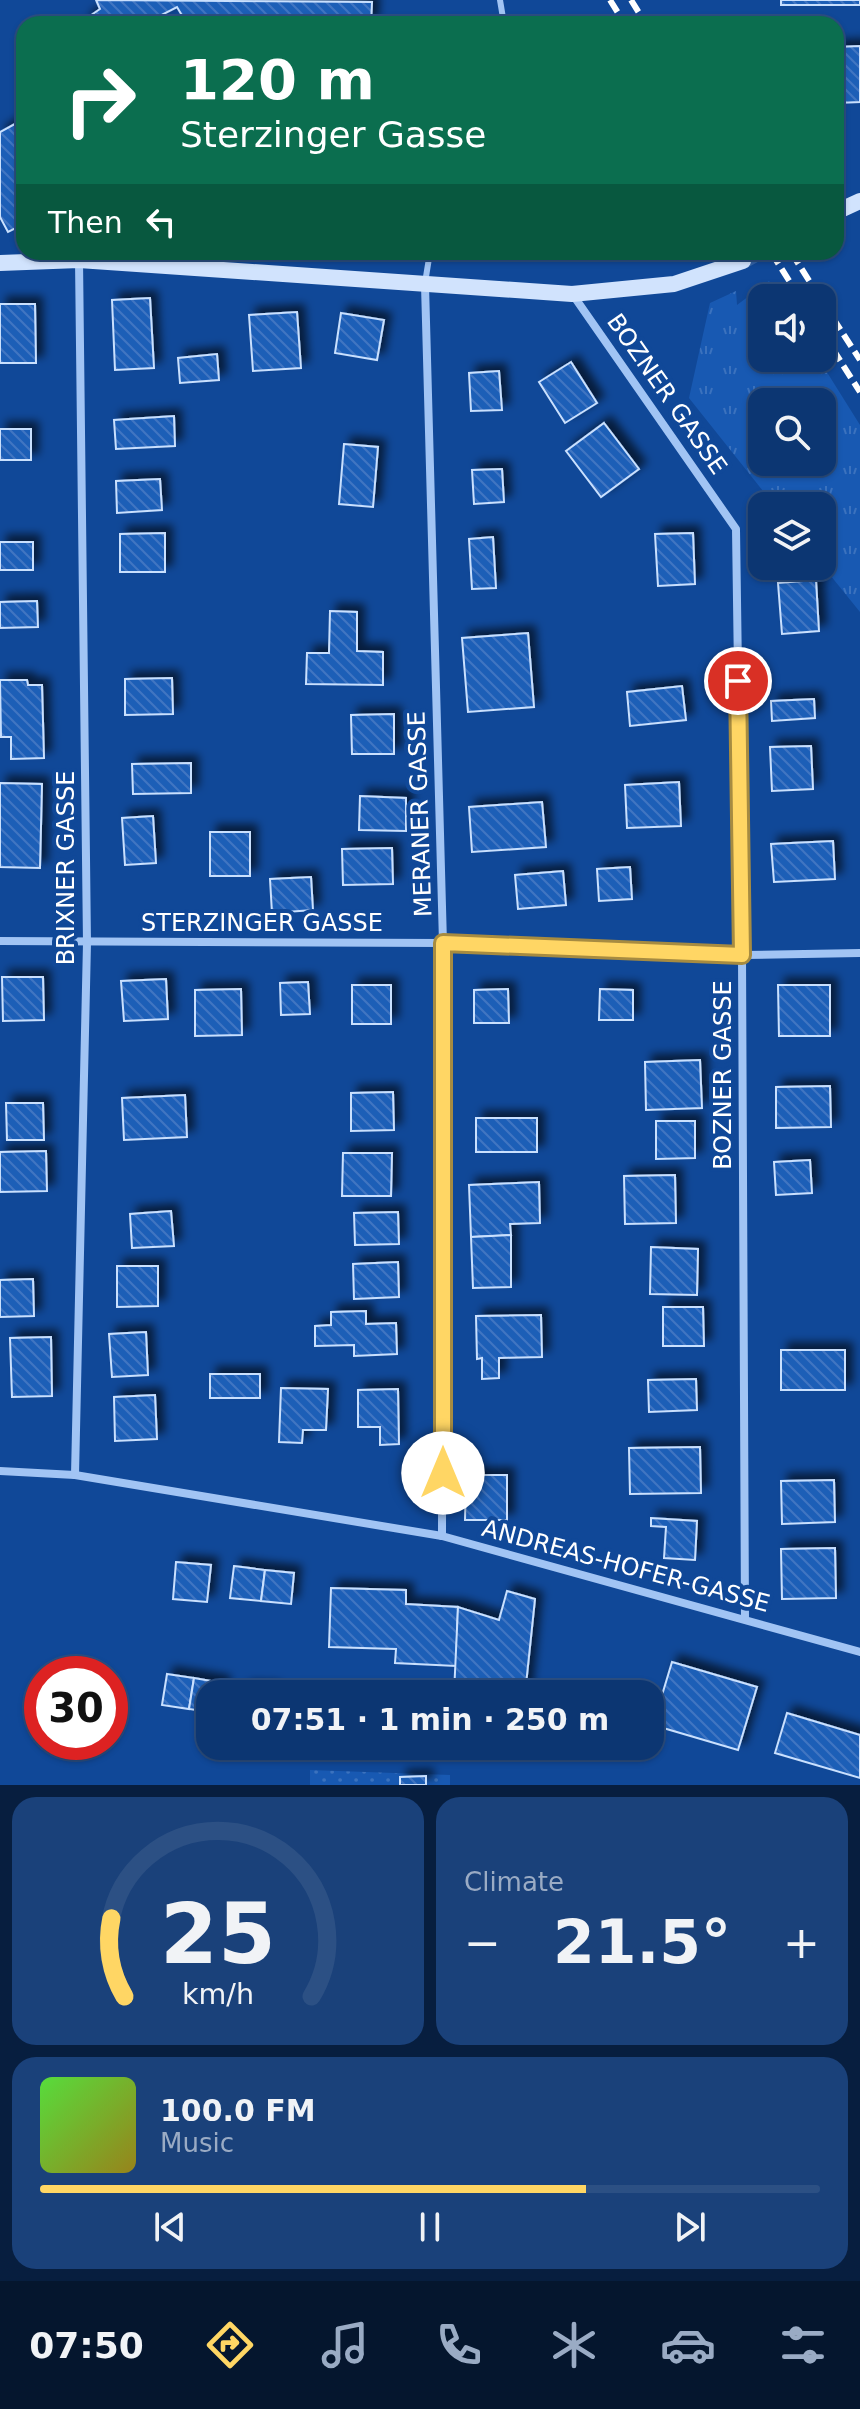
<!DOCTYPE html>
<meta charset="utf-8">
<style>
:root{--surface:#0c3672;--page:#1a417a;--text:#f1f3f6;--muted:#9aabc4;--line:#2c5084;--accent:#ffd664}
body{margin:0;font-family:"DejaVu Sans",sans-serif;background:var(--page);color:var(--text);height:100vh;display:flex;flex-direction:column;font-size:30px;white-space:nowrap}
*{box-sizing:border-box;margin:0}
p{font-size:26px;color:var(--muted)}
.icon{flex:none;width:44px;height:44px;fill:none;stroke:currentColor;stroke-width:2;stroke-linecap:round;stroke-linejoin:round}
.map{position:relative;height:1785px;overflow:hidden}
.panel{display:flex;flex-direction:column;gap:12px;padding:12px;background:#071e3f;flex:1}
.panel>*{flex:none}
.hud{position:absolute;left:16px;top:16px;width:828px;height:244px;border-radius:24px;box-shadow:0 2px 6px #0004,0 0 0 2px var(--line);background:#0b6e4f;color:#fff;overflow:hidden}
.controls{position:absolute;left:748px;top:284px;display:grid;gap:16px}
.controls a{display:grid;place-items:center;width:88px;height:88px;border-radius:16px;background:var(--surface);box-shadow:0 2px 6px #0004,0 0 0 2px var(--line);font-size:40px}
.speed{position:absolute;left:24px;top:1656px;display:flex;gap:16px;font-size:40px;font-weight:700;text-align:center}
.speed>*{display:grid;place-content:center;width:104px;height:104px;border-radius:50%;background:var(--surface);box-shadow:0 2px 6px #0004,0 0 0 2px var(--line);line-height:1}
.speed .limit{border:12px solid #d22;background:#fff;color:#111}
.pin{position:absolute;display:grid;place-items:center;width:68px;height:68px;color:#fff;margin:-34px;border:4px solid #fff;border-radius:50%;box-shadow:0 2px 8px #0007}
.me{position:absolute;width:88px;margin:-44px;rotate:0deg;stroke-linejoin:round;filter:drop-shadow(0 0 6px #0008)}
.turn{display:flex;align-items:center;gap:28px;height:168px;padding:0 32px;font-size:36px}
.turn .icon{width:104px;height:104px;stroke-width:2.5}
.turn b{display:block;font-size:56px;line-height:68px}
.then{display:flex;align-items:center;height:76px;padding:0 32px;background:#0003;gap:16px;font-size:30px}
.big{font-size:60px;font-weight:700;line-height:1.1}
.panel .widget{flex:1;display:flex;flex-direction:column;justify-content:center;gap:12px;min-width:0;padding:0 28px;border-radius:24px;background:var(--page)}
.panel .dial{align-items:center;gap:0}
.dial svg{height:208px;overflow:visible;fill:none;stroke:var(--line);stroke-width:7;stroke-linecap:round;text-anchor:middle}
.dial text{fill:var(--text);stroke:none}
.song{display:flex;align-items:center;gap:24px}
.cover{width:96px;height:96px;border-radius:12px;background:linear-gradient(135deg,hsl(110 70% 55%),hsl(50 70% 35%))}
.played{height:8px;border-radius:4px;background:linear-gradient(90deg,var(--accent) 70%,var(--line) 70%)}
.keys{display:flex;justify-content:space-around;direction:ltr}
.heat{display:flex;justify-content:space-between;align-items:center;font-size:44px;direction:ltr}
.panel .tiles{flex:1;display:grid;gap:12px;grid-template-columns:1fr 1fr}
.widget:last-child{grid-column:span 2}
.trip{position:absolute;left:196px;top:1680px;width:468px;height:80px;border-radius:24px;background:var(--surface);box-shadow:0 2px 6px #0004,0 0 0 2px var(--line);font-weight:700;line-height:80px;text-align:center}
.tabs{display:flex;height:128px;justify-content:space-around;align-items:center;background:#05162e;color:var(--muted)}
.tabs .icon{width:56px;height:56px}
.tabs .selected{color:var(--accent)}
.tabs b{font-size:36px;color:var(--text)}
.map>svg:first-child{display:block}
.grass{fill:url(#grass-tufts);fill-rule:evenodd}
.garden{fill:url(#garden-dots)}
.building{fill:url(#building-back-hatch);stroke:#c9e0fe;stroke-width:2;filter:url(#shadow)}
.lines{fill:none;stroke-linecap:round;stroke-linejoin:round}
.secondary-tunnel{stroke:#3463a7;stroke-width:16;stroke-dasharray:16 8;stroke-linecap:butt}
.lane{stroke:#a1c4f4;stroke-width:6}
.street{stroke:#a1c4f4;stroke-width:8}
.secondary{stroke:#d1e3fd;stroke-width:16}
.rail{stroke:#fff;stroke-width:6;stroke-dasharray:14 6;stroke-linecap:butt}
.route-casing{stroke:#a68b41;stroke-width:20}
.route{stroke:#ffd664;stroke-width:14}
.labels{text-anchor:middle;stroke-width:8;stroke-linejoin:round;paint-order:stroke}
.street-label{font-size:24px;fill:#fff;stroke:#104898}
</style>
<div class="map">
<svg width="860" height="1785" viewBox="0 0 860 1785">
<defs>
<pattern id="grass-tufts" width="24" height="20" patternUnits="userSpaceOnUse" patternTransform="scale(2)"><rect width="24" height="20" fill="#1859b2"/><path d="M3 7l-1-3M5 7V3M7 7l1-3M15 17l-1-3M17 17v-4M19 17l1-3" fill="none" stroke="#3b72be"/></pattern>
<pattern id="garden-dots" width="8" height="8" patternUnits="userSpaceOnUse" patternTransform="scale(2)"><rect width="8" height="8" fill="#1859b2"/><path d="M2 2h.1M6 6h.1" fill="none" stroke="#3b72be" stroke-width="1.8" stroke-linecap="round"/></pattern>
<pattern id="building-back-hatch" width="6" height="6" patternUnits="userSpaceOnUse" patternTransform="scale(2)"><rect width="6" height="6" fill="#1e5eb7"/><path d="M-1 5l2 2M0 0l6 6M5-1l2 2" fill="none" stroke="#4076c2"/></pattern>
<filter id="shadow"><feDropShadow dx="7" dy="-7" stdDeviation="4" flood-color="#0009"/></filter>
</defs>
<rect width="100%" height="100%" fill="#104898"/>
<!-- grass -->
<path class="grass" d="M 769,281 L 780,298 L 762,298 L 762,358 L 818,358 L 860,425 L 860,612 L 822,565 L 822,506 L 775,506 L 689,398 L 710,303 L 736,291 L 737,305 ZM 762,402 L 822,402 L 822,462 L 762,462 Z"/>
<!-- garden -->
<polygon class="garden" points="310,1770 450,1775 450,1785 310,1785"/>
<!-- building -->
<g class="building">
<polygon points="96,0 372,2 371,24 187,24 177,7 144,24 86,24 84,20 100,9"/>
<rect x="781" y="0" width="79" height="5"/>
<polygon points="860,46 860,102 837,103 836,47"/>
<polygon points="24,119 24,224 8,232 0,217 0,132"/>
<polygon points="150,298 154,368 115,370 112,300"/>
<polygon points="0,304 35,304 36,363 0,363"/>
<polygon points="297,312 301,368 253,371 249,315"/>
<polygon points="341,313 384,320 377,360 335,353"/>
<polygon points="217,354 219,380 180,383 178,358"/>
<polygon points="571,362 597,403 565,423 539,382"/>
<polygon points="499,371 502,410 471,411 469,373"/>
<polygon points="174,416 175,446 116,449 114,420"/>
<polygon points="604,423 639,469 601,497 566,451"/>
<rect x="0" y="429" width="31" height="31"/>
<polygon points="344,444 378,447 373,507 339,504"/>
<polygon points="502,469 504,502 474,504 472,470"/>
<polygon points="160,479 162,510 117,513 116,481"/>
<polygon points="165,533 165,572 120,572 120,534"/>
<polygon points="693,533 695,584 658,586 655,534"/>
<polygon points="493,537 496,588 472,589 469,539"/>
<rect x="0" y="542" width="33" height="28"/>
<polygon points="816,580 819,631 782,634 778,583"/>
<polygon points="37,601 38,627 0,628 0,602"/>
<polygon points="330,611 357,612 357,651 383,652 383,685 306,684 307,653 329,653"/>
<polygon points="528,633 534,707 468,712 462,638"/>
<polygon points="172,678 173,714 125,715 125,679"/>
<polygon points="0,680 27,680 28,685 42,685 44,758 11,759 11,737 1,737"/>
<polygon points="682,686 686,720 630,726 627,692"/>
<polygon points="814,699 815,718 772,721 771,701"/>
<polygon points="394,714 394,754 352,754 351,715"/>
<polygon points="811,746 813,789 772,791 770,747"/>
<polygon points="191,763 191,793 133,794 132,764"/>
<polygon points="679,782 681,826 627,828 625,785"/>
<polygon points="0,783 42,784 40,868 0,867"/>
<polygon points="360,796 406,798 406,831 359,830"/>
<polygon points="542,802 546,847 472,852 469,807"/>
<polygon points="153,816 156,863 125,865 122,818"/>
<rect x="210" y="832" width="40" height="44"/>
<polygon points="833,841 835,879 774,882 771,844"/>
<polygon points="392,848 393,884 343,885 342,849"/>
<polygon points="630,867 632,899 599,901 597,869"/>
<polygon points="563,871 566,905 518,909 515,875"/>
<polygon points="311,877 313,910 272,913 270,879"/>
<polygon points="2,977 43,977 44,1020 3,1021"/>
<polygon points="166,979 168,1019 124,1021 121,981"/>
<polygon points="308,982 310,1014 281,1015 280,983"/>
<rect x="352" y="985" width="39" height="39"/>
<polygon points="778,985 830,985 830,1036 779,1036"/>
<polygon points="241,989 242,1035 195,1036 195,990"/>
<polygon points="508,989 509,1023 474,1023 474,990"/>
<polygon points="600,989 633,990 633,1020 599,1020"/>
<polygon points="700,1060 702,1108 646,1110 645,1062"/>
<polygon points="830,1086 831,1127 776,1128 776,1087"/>
<polygon points="393,1092 394,1130 351,1131 351,1093"/>
<polygon points="185,1095 187,1137 124,1140 122,1098"/>
<polygon points="6,1103 43,1103 44,1140 7,1140"/>
<rect x="476" y="1118" width="61" height="34"/>
<polygon points="656,1121 695,1121 695,1158 656,1159"/>
<polygon points="46,1151 47,1191 0,1192 0,1152"/>
<polygon points="343,1153 392,1153 391,1196 342,1196"/>
<polygon points="810,1160 812,1193 776,1195 774,1162"/>
<polygon points="675,1175 676,1223 625,1224 624,1176"/>
<polygon points="539,1182 540,1223 510,1224 511,1235 471,1237 469,1185"/>
<polygon points="171,1211 174,1246 132,1248 130,1214"/>
<polygon points="398,1212 399,1244 355,1245 354,1213"/>
<polygon points="511,1235 511,1287 473,1288 471,1237"/>
<polygon points="651,1247 698,1249 697,1295 650,1294"/>
<polygon points="398,1262 399,1297 354,1299 353,1264"/>
<polygon points="117,1266 158,1266 158,1306 117,1307"/>
<polygon points="33,1279 34,1316 0,1317 0,1280"/>
<polygon points="663,1307 703,1307 704,1346 663,1346"/>
<polygon points="366,1311 366,1324 396,1323 397,1354 354,1356 354,1345 315,1346 315,1326 331,1325 331,1312"/>
<polygon points="541,1315 542,1357 499,1358 499,1378 482,1379 482,1358 477,1359 476,1316"/>
<polygon points="146,1332 148,1375 112,1377 109,1334"/>
<polygon points="51,1337 52,1396 12,1397 10,1338"/>
<rect x="781" y="1350" width="64" height="40"/>
<rect x="210" y="1374" width="50" height="24"/>
<polygon points="696,1379 697,1410 649,1412 648,1380"/>
<polygon points="281,1388 328,1389 326,1430 303,1430 302,1443 279,1442"/>
<polygon points="398,1389 399,1444 380,1445 380,1427 358,1427 358,1390"/>
<polygon points="155,1395 157,1439 115,1441 114,1397"/>
<polygon points="700,1447 701,1493 630,1494 629,1448"/>
<polygon points="466,1475 507,1475 507,1520 465,1520"/>
<polygon points="834,1480 835,1522 782,1524 781,1481"/>
<polygon points="651,1518 697,1521 695,1560 664,1558 666,1527 651,1526"/>
<polygon points="835,1548 836,1598 782,1599 781,1549"/>
<polygon points="176,1562 211,1565 207,1602 173,1599"/>
<polygon points="234,1566 265,1570 261,1601 230,1598"/>
<polygon points="265,1570 294,1573 291,1604 261,1601"/>
<polygon points="331,1588 406,1590 406,1604 458,1607 456,1666 395,1663 396,1649 329,1647"/>
<polygon points="507,1591 535,1599 525,1694 454,1694 458,1607 499,1620"/>
<polygon points="672,1662 757,1687 738,1750 653,1725"/>
<polygon points="167,1674 194,1678 189,1709 162,1705"/>
<polygon points="194,1678 223,1683 221,1694 210,1694 210,1712 189,1709"/>
<polygon points="244,1689 273,1690 273,1694 244,1694"/>
<polygon points="787,1713 860,1735 860,1778 775,1753"/>
<polygon points="426,1776 426,1785 400,1785 400,1777"/>
</g>
<g class="lines">
<!-- secondary-tunnel -->
<polyline class="secondary-tunnel" points="743,261 759,252"/>
<!-- lane -->
<g class="lane">
<polyline points="500,0 504,24"/>
<polyline points="425,283 430,252"/>
</g>
<!-- street -->
<g class="street">
<polyline points="425,285 443,943 442,1536"/>
<polyline points="573,295 736,529 742,955 745,1619"/>
<polyline points="0,941 443,943 742,955 860,953"/>
<polyline points="0,1471 75,1475 442,1536 860,1652"/>
<polyline points="75,1475 87,943 79,260"/>
</g>
<!-- secondary -->
<g class="secondary">
<polyline points="836,212 860,201"/>
<polyline points="0,263 79,260 572,294 674,284 743,261"/>
</g>
<!-- rail -->
<g class="rail">
<polyline points="610,0 625,24"/>
<polyline points="631,0 646,24"/>
<polyline points="771,252 800,298"/>
<polyline points="791,252 820,298"/>
<polyline points="822,301 860,360"/>
<polyline points="822,332 860,392"/>
</g>
</g>
<g class="lines">
<defs>
<polyline id="route" points="443,1473 443,943 742,955 738,681"/>
</defs>
<!-- route casing -->
<use href="#route" class="route-casing"/>
<!-- route -->
<use href="#route" class="route"/>
</g>
<g class="labels">
<!-- street labels -->
<g class="street-label">
<text transform="translate(667 394) rotate(55)" y="8">BOZNER GASSE</text>
<text transform="translate(420 814) rotate(-92)" y="8">MERANER GASSE</text>
<text transform="translate(66 868) rotate(-90)" y="8">BRIXNER GASSE</text>
<text x="262" y="931">STERZINGER GASSE</text>
<text transform="translate(723 1075) rotate(-90)" y="8">BOZNER GASSE</text>
<text transform="translate(626 1566) rotate(15)" y="8">ANDREAS-HOFER-GASSE</text>
</g>
</g>
</svg>
<div class="controls">
<a><svg class="icon" aria-label="sound" viewBox="0 0 24 24"><path d="M4 9h4l5-4v14l-5-4H4zM17 9q2 3 0 6"/></svg></a>
<a><svg class="icon" aria-label="search" viewBox="0 0 24 24"><circle cx="10" cy="10" r="6"/><path d="M15 15l6 6"/></svg></a>
<a><svg class="icon" aria-label="layers" viewBox="0 0 24 24"><path d="M12 4l9 5-9 5-9-5zM3 14l9 5 9-5"/></svg></a>
</div>
<div class="speed"><div class="limit">30</div></div>
<div class="pin" style="left:738px;top:681px;background:#d93025"><svg class="icon" aria-label="arrive" viewBox="0 0 24 24"><path d="M6 21V4h12l-3 4 3 4H6"/></svg></div>
<svg class="me" style="left:443px;top:1473px" viewBox="-20 -20 40 40"><circle r="19" fill="#fff"/><path d="M0-13L10 11 0 6-10 11z" fill="#ffd664"/></svg>
<div class="trip">07:51 · 1 min · 250 m</div>
<div class="hud">
<div class="turn"><svg class="icon" aria-label="right" viewBox="0 0 24 24"><path d="M7 20v-9h11M14 6l5 5-5 5"/></svg><div><b>120 m</b>Sterzinger Gasse</div></div>
<div class="then">Then<svg class="icon" aria-label="left" viewBox="0 0 24 24"><path d="M17 20v-9H6M10 6l-5 5 5 5"/></svg></div>
</div>
</div>
<section class="panel">
<div class="tiles">
<div class="widget dial"><svg viewBox="0 0 100 80">
<path d="M14 69A42 42 0 1 1 86 69"/>
<path d="M14 69A42 42 0 0 1 9 39" stroke="#ffd664"/>
<text x="50" y="56" font-size="32" font-weight="700">25</text>
<text x="50" y="72" font-size="11">km/h</text>
</svg></div>
<div class="widget"><p>Climate</p>
<div class="heat"><a>−</a><b class="big">21.5°</b><a>+</a></div>
</div>
<div class="widget">
<div class="song"><i class="cover"></i><div><b>100.0 FM</b><p>Music</p></div></div>
<div class="played"></div>
<div class="keys"><svg class="icon" aria-label="previous" viewBox="0 0 24 24"><path d="M18 5L8 12l10 7zM5 5v14"/></svg><svg class="icon" aria-label="pause" viewBox="0 0 24 24"><path d="M8 5v14M16 5v14"/></svg><svg class="icon" aria-label="next" viewBox="0 0 24 24"><path d="M6 5l10 7-10 7zM19 5v14"/></svg></div>
</div>
</div>
</section>
<nav class="tabs">
<b>07:50</b>
<svg class="icon selected" aria-label="directions" viewBox="0 0 24 24"><path d="M12 3l9 9-9 9-9-9zM9 14v-3h6M13 9l2 2-2 2"/></svg>
<svg class="icon" aria-label="music" viewBox="0 0 24 24"><path d="M9 18V5l10-2v13"/><circle cx="6" cy="18" r="3"/><circle cx="16" cy="16" r="3"/></svg>
<svg class="icon" aria-label="phone" viewBox="0 0 24 24"><path d="M5 4h4l2 5-3 2q2 4 5 5l2-3 5 2v4C11 20 4 13 5 4z"/></svg>
<svg class="icon" aria-label="climate" viewBox="0 0 24 24"><path d="M12 3v18M4 7l16 10M4 17L20 7"/></svg>
<svg class="icon" aria-label="car" viewBox="0 0 24 24"><path d="M5 17H2v-5l4-1 3-4h7l3 4 3 1v5h-3M9 17h6M6 11h13"/><circle cx="7" cy="17" r="2"/><circle cx="17" cy="17" r="2"/></svg>
<svg class="icon" aria-label="filters" viewBox="0 0 24 24"><path d="M4 7h16M4 17h16"/><circle cx="9" cy="7" r="2"/><circle cx="15" cy="17" r="2"/></svg>
</nav>
